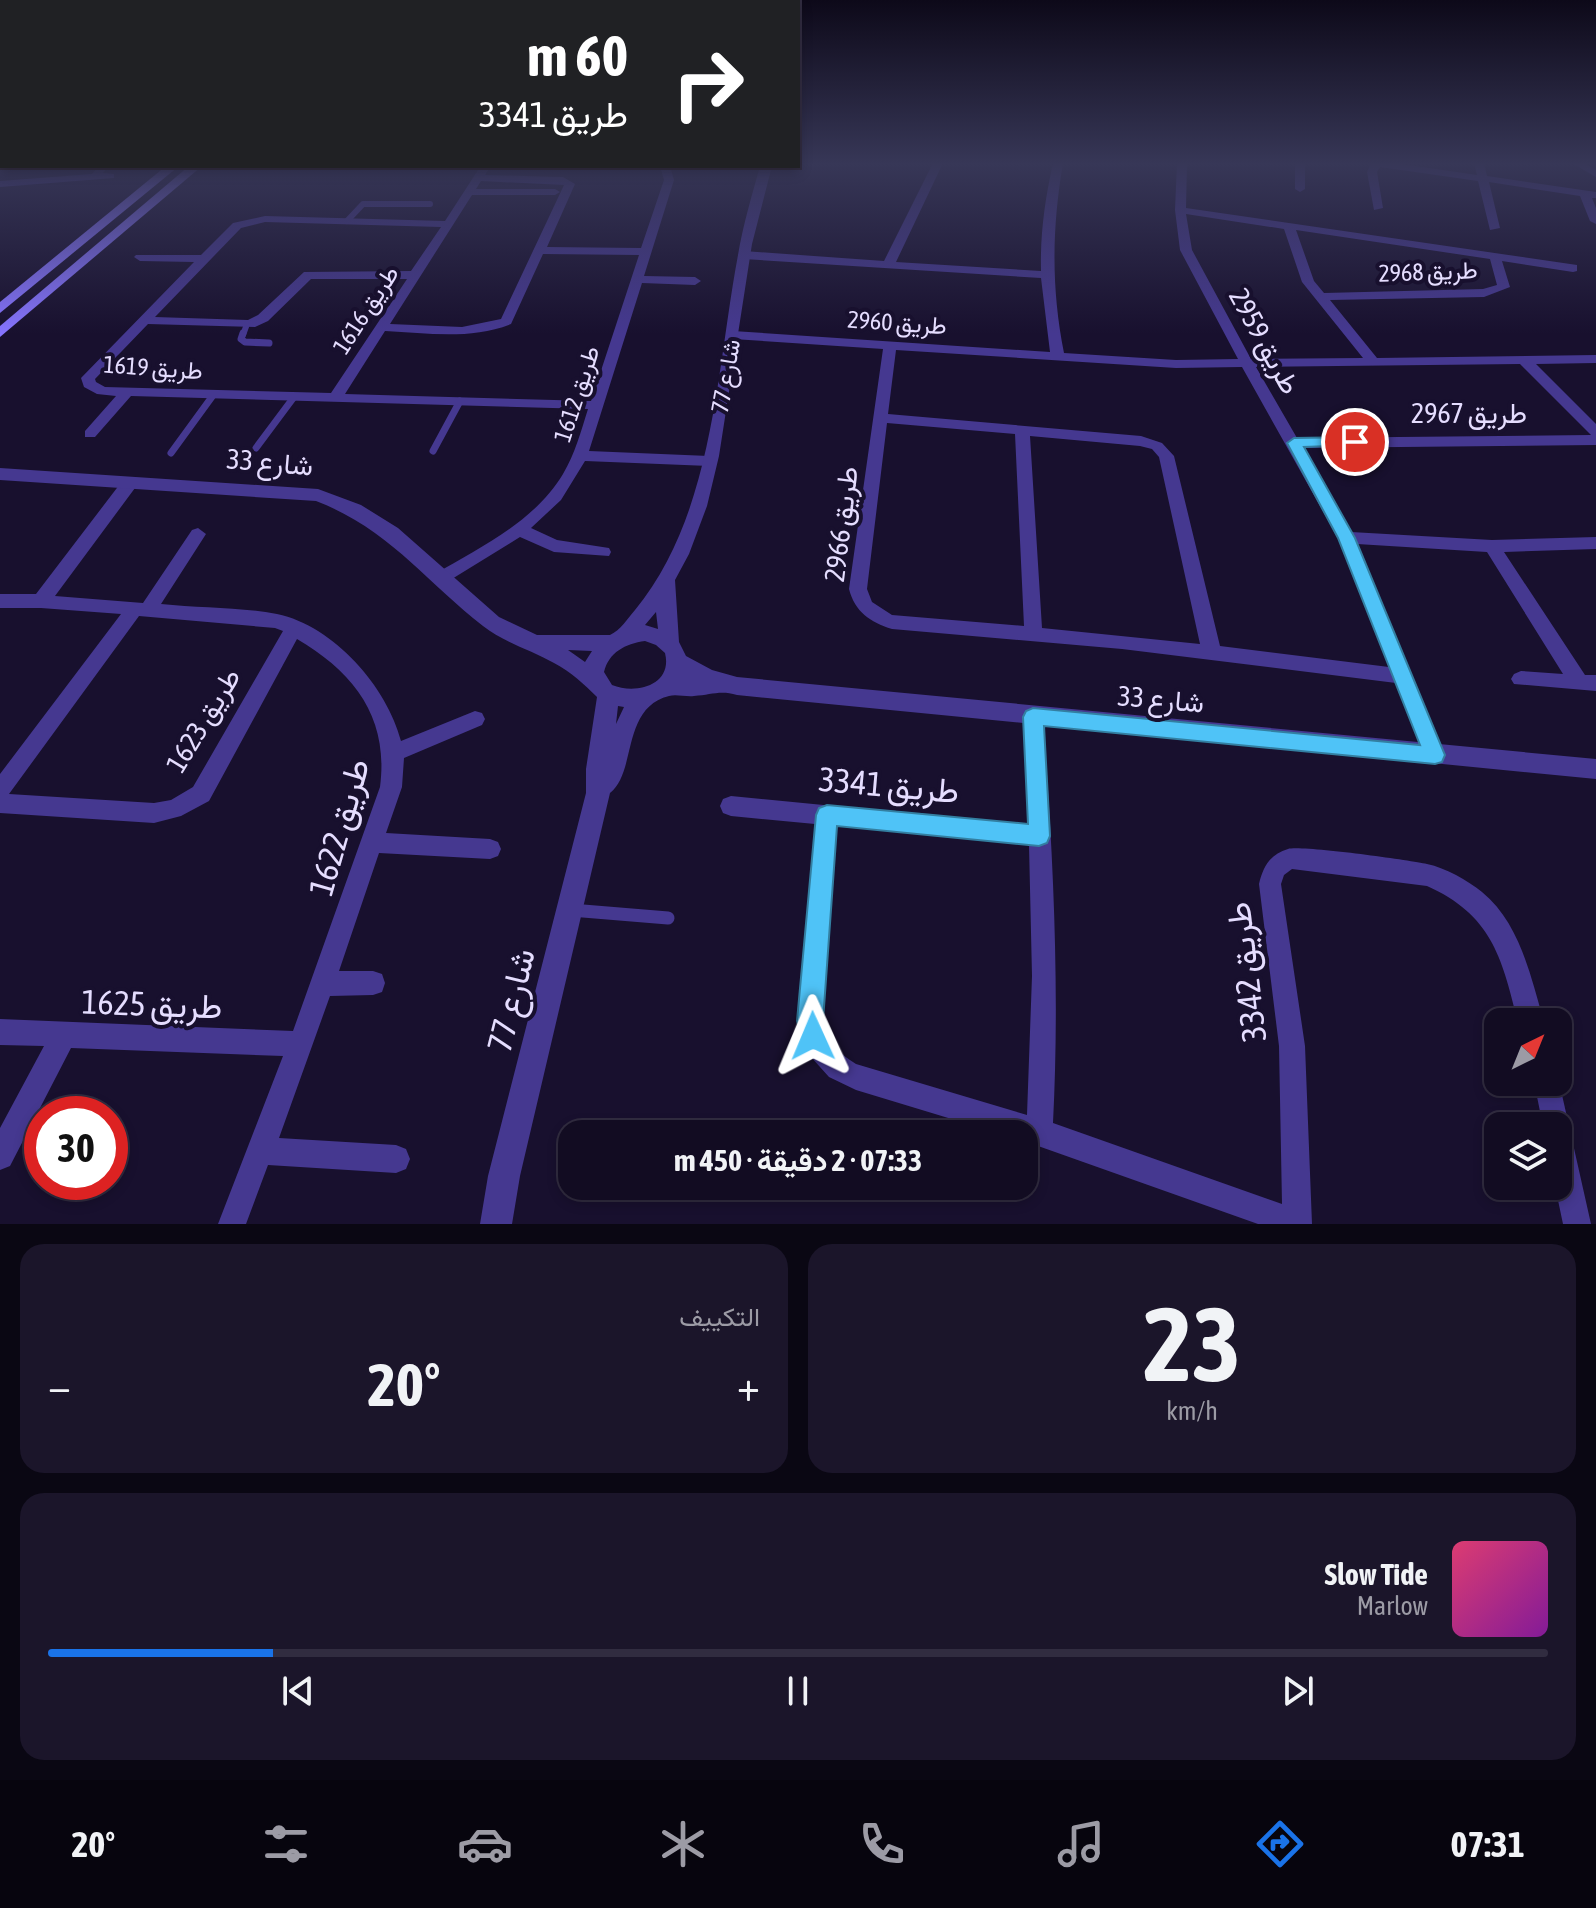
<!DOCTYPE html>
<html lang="ar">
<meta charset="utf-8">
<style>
:root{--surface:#120c22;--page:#1b152a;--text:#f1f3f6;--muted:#9c9ba5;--line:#312c40;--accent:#1a73e8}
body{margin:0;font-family:"Asap Condensed",Vazirmatn,sans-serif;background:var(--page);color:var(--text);direction:rtl;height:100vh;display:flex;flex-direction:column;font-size:30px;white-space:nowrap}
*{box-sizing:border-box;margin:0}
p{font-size:26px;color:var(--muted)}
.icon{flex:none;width:44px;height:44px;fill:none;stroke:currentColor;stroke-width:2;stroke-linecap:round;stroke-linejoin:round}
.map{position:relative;height:1224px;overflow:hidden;direction:ltr}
.drawer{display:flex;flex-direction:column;gap:20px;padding:20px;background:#0a0713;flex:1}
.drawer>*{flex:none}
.top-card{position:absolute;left:0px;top:0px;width:800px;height:168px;box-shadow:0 4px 12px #0003,0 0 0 2px var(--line);direction:rtl;background:#202124;color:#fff;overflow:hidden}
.needle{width:52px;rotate:43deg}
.controls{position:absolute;left:1484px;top:1008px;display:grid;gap:16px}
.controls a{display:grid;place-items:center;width:88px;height:88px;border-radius:16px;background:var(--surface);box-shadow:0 4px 12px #0003,0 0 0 2px var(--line);font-size:40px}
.speed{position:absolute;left:24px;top:1096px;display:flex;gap:16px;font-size:40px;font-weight:700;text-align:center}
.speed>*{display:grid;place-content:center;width:104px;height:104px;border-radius:50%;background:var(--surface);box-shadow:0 4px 12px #0003,0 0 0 2px var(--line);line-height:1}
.speed .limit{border:12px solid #d22;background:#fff;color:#111}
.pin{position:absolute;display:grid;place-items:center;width:68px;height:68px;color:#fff;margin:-34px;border:4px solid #fff;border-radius:50%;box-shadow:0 2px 8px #0007}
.me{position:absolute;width:88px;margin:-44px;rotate:359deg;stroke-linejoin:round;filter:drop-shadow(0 0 6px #0008)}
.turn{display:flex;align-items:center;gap:28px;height:168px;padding:0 40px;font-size:36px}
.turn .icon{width:104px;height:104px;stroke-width:2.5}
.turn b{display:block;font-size:56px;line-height:68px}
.big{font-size:60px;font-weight:700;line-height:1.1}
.drawer .card{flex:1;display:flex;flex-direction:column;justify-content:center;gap:12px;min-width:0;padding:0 28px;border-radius:24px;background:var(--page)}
.drawer .dial{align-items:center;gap:0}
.dial b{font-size:104px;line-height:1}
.song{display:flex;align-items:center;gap:24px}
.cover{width:96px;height:96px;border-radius:12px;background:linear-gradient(135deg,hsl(340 70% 55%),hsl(290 70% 35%))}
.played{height:8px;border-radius:4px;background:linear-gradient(90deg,var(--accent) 15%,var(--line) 15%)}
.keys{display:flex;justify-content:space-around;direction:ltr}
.heat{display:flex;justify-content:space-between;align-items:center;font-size:44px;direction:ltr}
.drawer .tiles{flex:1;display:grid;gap:20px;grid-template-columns:1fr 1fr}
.card:last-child{grid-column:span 2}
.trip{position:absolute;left:558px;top:1120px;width:480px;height:80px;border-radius:24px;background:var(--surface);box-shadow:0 4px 12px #0003,0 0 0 2px var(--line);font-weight:700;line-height:80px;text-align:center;direction:rtl}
.dock{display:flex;height:128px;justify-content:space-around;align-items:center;background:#07050e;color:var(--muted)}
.dock .icon{width:56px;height:56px}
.dock .current{color:var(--accent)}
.dock b{font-size:36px;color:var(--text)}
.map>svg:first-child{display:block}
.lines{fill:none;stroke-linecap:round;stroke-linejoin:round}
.service-far2{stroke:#453890;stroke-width:6}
.service-far1{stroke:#453890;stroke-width:7}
.service{stroke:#453890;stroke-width:13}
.minor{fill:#453890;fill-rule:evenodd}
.tertiary{fill:#453890;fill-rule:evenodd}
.secondary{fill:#8674ff;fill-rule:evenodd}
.route{fill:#4fc3f7;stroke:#337fa1;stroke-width:2}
.labels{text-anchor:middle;stroke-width:8;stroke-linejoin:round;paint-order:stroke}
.far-street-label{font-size:24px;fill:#e5ddff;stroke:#18102e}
.street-label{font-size:28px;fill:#e5ddff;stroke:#18102e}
.near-street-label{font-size:34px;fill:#e5ddff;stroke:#18102e}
</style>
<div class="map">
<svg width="1596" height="1224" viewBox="0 0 1596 1224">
<rect width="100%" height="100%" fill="#18102e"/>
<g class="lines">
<!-- service-far2 -->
<g class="service-far2">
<polyline points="347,221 363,204 430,204"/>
<polyline points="243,335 247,324"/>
</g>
<!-- service-far1 -->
<g class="service-far1">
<polyline points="243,333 241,339 245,342 269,343"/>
<polyline points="256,448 294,397"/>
<polyline points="433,451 460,401"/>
<polyline points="171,453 214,394"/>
</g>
<!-- service -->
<polyline class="service" points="571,910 668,918"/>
<!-- minor -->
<g class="minor">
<path d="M 933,163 L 943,163 L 896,262 L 1041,271 C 1040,234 1045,199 1053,163 L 1063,163 C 1052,228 1051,287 1064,353 L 1176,360 L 1238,359 L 1180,250 L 1175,210 L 1177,163 L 1187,163 L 1186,208 L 1577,265 L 1577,271 L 1573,272 L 1502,261 L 1510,287 L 1484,297 L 1330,300 L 1377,358 L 1596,355 L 1596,363 L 1536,364 L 1596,424 L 1596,445 L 1302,448 L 1351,532 L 1492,540 L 1596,537 L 1596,549 L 1504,552 L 1585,675 L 1596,675 L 1596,691 L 1514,684 L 1511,679 L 1514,674 L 1521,671 L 1563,674 L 1487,552 L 1357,544 L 1445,755 L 1442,761 L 1435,764 L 1428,761 L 1396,683 L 1122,649 L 892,629 C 870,622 855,612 849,589 L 883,349 L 733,339 L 726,335 L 733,331 L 1050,352 L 1041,278 L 744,259 L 738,255 L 744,251 L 884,261 ZM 1186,214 L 1284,229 L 1302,282 L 1363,358 L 1251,359 L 1192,250 ZM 1296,230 L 1490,259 L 1497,285 L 1483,289 L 1324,293 L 1314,281 ZM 896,350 L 1176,368 L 1242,367 L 1338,538 L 1389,667 L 1220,646 L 1174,456 L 1162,443 L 1141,436 L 888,414 ZM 1520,364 L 1591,435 L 1297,438 L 1256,367 ZM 887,423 L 1015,434 L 1024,626 L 892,615 L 872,602 L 867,589 ZM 1030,436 L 1140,446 L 1152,449 L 1159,457 L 1200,644 L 1042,628 Z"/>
<polygon points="1295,163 1305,163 1305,189 1300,192 1295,189"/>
<polygon points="1371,163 1395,163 1477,175 1474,163 1484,163 1487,176 1596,192 1596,198 1592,198 1596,208 1596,224 1590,221 1580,196 1489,182 1500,228 1490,230 1478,181 1380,167 1377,172 1383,208 1374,210 1367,172"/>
<polygon points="1572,163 1584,163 1596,170 1596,177"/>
<polygon points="99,166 109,166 103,173 114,174 114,178 0,187 0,181 92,174"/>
<path d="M 484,166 L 489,169 L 485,175 L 563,177 L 575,184 L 547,247 L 641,248 L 664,180 L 660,166 L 670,166 L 674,180 L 644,276 L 695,277 L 701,281 L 695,285 L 642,283 L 589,451 L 709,456 L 717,461 L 709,466 L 585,461 L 561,500 L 531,528 L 557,540 L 609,548 L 611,552 L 609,556 L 554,552 L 520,537 L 447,582 L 441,584 L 432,578 L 435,574 C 481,547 535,521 563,474 C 575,454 581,431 588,409 L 131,396 L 95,437 L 85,437 L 85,431 L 116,396 L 97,394 L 84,387 L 81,378 L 194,262 L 140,261 L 134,257 L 136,255 L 201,255 L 233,223 L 265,216 L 445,221 L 480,167 ZM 481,181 L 564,185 L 501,319 L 462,327 L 390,324 L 472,195 L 555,195 L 560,192 L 555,189 L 476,189 ZM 265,222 L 441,227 L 411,271 L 304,272 L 258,315 L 248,320 L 155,317 L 241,228 ZM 543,254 L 639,255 L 591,401 L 345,394 L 385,331 C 428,333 470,340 511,324 ZM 311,279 L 407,279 L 331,393 L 105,387 L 96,382 L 95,379 L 148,324 L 255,327 L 268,321 Z"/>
<path d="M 129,479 L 135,480 L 137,484 L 135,488 L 55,596 L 143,603 L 192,530 L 198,528 L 206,534 L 161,604 C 199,608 240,607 277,614 C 334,626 387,687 401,741 L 475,711 L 482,713 L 485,719 L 482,725 L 404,758 L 402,787 L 386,833 L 490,839 L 498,842 L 501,849 L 498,856 L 490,859 L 379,853 L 339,971 L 373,971 L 382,974 L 385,983 L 382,992 L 373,995 L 330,996 L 279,1138 L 396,1145 L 406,1149 L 410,1159 L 406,1169 L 396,1173 L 268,1165 L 246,1224 L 218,1224 L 283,1056 L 71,1048 L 10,1166 L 0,1170 L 0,1128 L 44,1046 L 0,1045 L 0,1019 L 293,1031 L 380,787 C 389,718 355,673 297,639 L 209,801 L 181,816 L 154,823 L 0,813 L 0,774 L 121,614 L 41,608 L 0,608 L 0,594 L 36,594 L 123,480 ZM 139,616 L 275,628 L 283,631 L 193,787 L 171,800 L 154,803 L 9,794 Z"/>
<path d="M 1033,709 L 1040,711 L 1043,717 C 1053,852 1060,988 1053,1123 L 1282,1204 L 1279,1046 L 1259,884 C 1263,867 1270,854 1288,849 C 1301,845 1408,860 1427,864 C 1446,868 1467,880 1482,892 C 1520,923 1531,977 1544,1022 L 1518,1022 C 1502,958 1492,915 1427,886 L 1292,869 L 1284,875 L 1281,884 L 1305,1046 L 1312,1224 L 1258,1224 L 1024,1141 L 1024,1134 L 1001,1134 L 856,1090 L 829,1077 L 811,1057 L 797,1021 L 815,824 L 731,816 L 723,813 L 720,806 L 723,799 L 731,796 L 1028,825 L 1023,717 L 1026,711 ZM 837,826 L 1029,845 L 1032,976 L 1027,1115 L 856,1064 C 839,1054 828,1041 823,1021 Z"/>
<polygon points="1558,1077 1591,1224 1563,1224 1555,1186 1558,1186 1558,1126 1543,1126 1534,1082 1558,1082"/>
</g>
<!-- tertiary -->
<path class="tertiary" d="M 760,166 L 772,166 L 752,244 L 719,456 L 707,506 L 689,554 L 675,580 L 679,642 L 686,656 L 712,670 L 737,677 L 1596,759 L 1596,779 L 737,695 C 720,690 711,695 694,696 C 686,697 676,694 669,696 C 621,708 637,772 610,793 L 520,1176 L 512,1224 L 480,1224 L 488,1176 L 586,793 L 586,769 L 597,697 C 584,684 571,672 554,663 C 531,650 503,642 483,626 C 424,580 389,529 316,501 L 0,480 L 0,468 L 318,489 L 361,505 L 398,528 L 499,617 L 537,635 L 610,635 C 621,630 627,619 635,610 C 714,514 716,372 738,255 C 743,225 752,195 760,166 ZM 656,612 L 658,629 L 645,625 ZM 645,641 L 656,645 L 665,653 C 673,685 636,695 612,685 L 604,672 C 609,652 625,644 645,641 ZM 568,650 L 592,651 L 585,662 ZM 618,706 L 624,707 L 616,724 Z"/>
<!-- secondary -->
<g class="secondary">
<polygon points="166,166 179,166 0,313 0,302"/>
<polygon points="189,166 202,166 0,337 0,326"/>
</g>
</g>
<!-- sky -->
<linearGradient id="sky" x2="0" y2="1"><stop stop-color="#0d0919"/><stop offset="0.49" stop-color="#373757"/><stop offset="1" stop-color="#373757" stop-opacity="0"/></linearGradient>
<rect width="1596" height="334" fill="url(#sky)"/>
<!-- route -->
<polygon class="route" points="1355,437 1360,439 1360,445 1304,447 1355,538 1445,755 1442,762 1435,764 1044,726 1050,836 1047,843 1039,846 837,826 823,1021 826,1036 822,1045 813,1049 804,1045 797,1021 816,815 819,808 827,805 1028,824 1023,717 1026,711 1033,708 1420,745 1338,538 1287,443 1294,438"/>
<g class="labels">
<!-- far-street labels -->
<g class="far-street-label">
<text transform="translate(1428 272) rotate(-2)" y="8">طريق 2968</text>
<text transform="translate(366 310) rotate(-57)" y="8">طريق 1616</text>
<text transform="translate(897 323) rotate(4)" y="8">طريق 2960</text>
<text transform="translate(153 368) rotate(4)" y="8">طريق 1619</text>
<text transform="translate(726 376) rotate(-80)" y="8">شارع 77</text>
<text transform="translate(577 394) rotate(-72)" y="8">طريق 1612</text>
</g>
<!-- street labels -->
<g class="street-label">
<text transform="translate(1265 341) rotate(61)" y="10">طريق 2959</text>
<text x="1469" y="423">طريق 2967</text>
<text transform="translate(270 462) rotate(5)" y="10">شارع 33</text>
<text transform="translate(841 524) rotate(-83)" y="10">طريق 2966</text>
<text transform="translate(1161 699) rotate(5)" y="10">شارع 33</text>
<text transform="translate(203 720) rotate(-59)" y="10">طريق 1623</text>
</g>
<!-- near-street labels -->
<g class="near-street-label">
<text transform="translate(889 785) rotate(5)" y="12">طريق 3341</text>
<text transform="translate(339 827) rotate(-74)" y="12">طريق 1622</text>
<text transform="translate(1246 972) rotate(-97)" y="12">طريق 3342</text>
<text transform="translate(511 1000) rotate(-76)" y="12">شارع 77</text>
<text transform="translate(152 1004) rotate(2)" y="12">طريق 1625</text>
</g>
</g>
</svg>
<div class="controls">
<a><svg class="needle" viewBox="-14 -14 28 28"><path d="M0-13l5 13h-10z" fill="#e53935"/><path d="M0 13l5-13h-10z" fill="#9c9ba5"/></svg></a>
<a><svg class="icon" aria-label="layers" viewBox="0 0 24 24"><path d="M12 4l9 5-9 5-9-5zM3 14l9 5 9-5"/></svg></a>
</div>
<div class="speed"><div class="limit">30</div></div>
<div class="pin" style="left:1355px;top:442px;background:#d93025"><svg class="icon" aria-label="arrive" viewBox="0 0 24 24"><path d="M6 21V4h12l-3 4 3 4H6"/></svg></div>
<svg class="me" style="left:813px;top:1036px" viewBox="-20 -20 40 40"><path d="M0-17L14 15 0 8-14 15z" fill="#4fc3f7" stroke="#fff" stroke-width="4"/></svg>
<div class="trip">07:33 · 2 دقيقة · 450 m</div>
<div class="top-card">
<div class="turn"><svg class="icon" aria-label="right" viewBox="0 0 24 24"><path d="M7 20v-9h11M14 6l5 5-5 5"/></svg><div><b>60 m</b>طريق 3341</div></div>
</div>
</div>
<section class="drawer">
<div class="tiles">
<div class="card dial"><b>23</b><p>km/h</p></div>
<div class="card"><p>التكييف</p>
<div class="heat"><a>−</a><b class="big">20°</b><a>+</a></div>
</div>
<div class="card">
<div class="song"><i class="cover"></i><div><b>Slow Tide</b><p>Marlow</p></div></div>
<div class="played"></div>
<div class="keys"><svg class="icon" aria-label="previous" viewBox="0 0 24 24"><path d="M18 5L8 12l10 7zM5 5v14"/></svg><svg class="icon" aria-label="pause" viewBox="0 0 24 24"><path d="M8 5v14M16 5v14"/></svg><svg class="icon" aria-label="next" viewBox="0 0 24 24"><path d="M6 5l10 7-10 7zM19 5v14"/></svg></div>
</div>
</div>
</section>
<nav class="dock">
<b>07:31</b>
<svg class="icon current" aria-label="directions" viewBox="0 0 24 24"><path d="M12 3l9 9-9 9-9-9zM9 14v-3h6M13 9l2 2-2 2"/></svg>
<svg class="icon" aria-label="music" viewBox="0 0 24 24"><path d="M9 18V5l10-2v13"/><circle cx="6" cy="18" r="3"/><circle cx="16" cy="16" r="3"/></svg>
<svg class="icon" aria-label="phone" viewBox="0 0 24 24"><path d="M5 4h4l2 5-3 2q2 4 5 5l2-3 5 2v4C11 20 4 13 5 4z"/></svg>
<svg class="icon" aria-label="climate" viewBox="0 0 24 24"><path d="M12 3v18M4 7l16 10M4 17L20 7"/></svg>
<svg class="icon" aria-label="car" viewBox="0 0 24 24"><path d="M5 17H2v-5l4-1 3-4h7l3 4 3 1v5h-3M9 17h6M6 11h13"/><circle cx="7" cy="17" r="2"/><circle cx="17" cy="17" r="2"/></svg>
<svg class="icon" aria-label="filters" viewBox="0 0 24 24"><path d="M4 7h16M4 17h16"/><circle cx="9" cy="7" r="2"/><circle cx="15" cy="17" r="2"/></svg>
<b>20°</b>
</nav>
